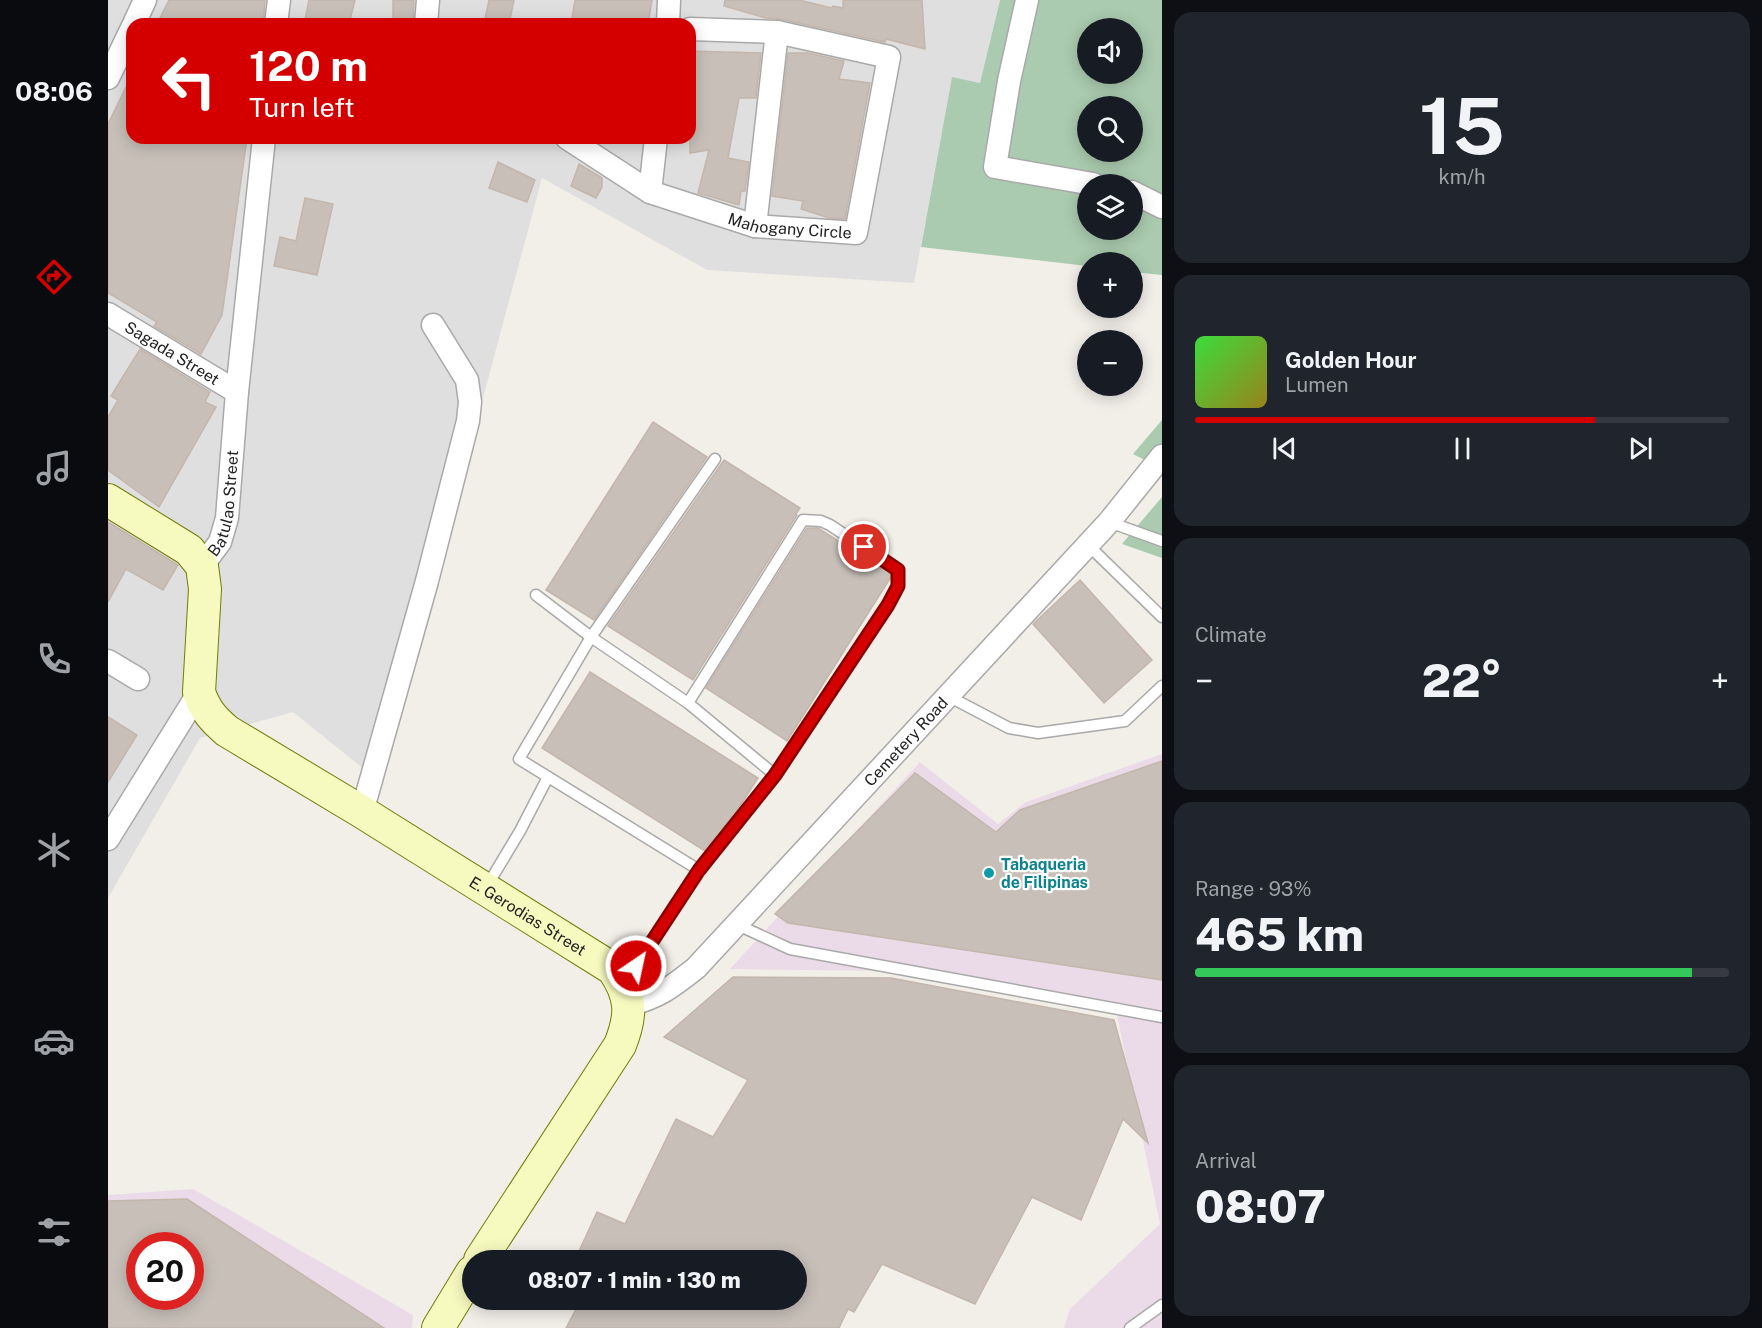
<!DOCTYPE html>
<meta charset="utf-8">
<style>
:root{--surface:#171b24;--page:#20242c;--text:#f1f3f6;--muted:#9ea1a6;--line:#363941;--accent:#d40000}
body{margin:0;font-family:"Public Sans",sans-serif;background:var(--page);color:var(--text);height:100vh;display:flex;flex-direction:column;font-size:22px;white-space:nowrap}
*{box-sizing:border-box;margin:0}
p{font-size:20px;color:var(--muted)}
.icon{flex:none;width:33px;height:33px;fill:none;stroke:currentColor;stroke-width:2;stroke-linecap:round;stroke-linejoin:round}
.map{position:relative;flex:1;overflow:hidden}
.drawer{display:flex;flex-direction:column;gap:12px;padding:12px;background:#0d0f14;width:600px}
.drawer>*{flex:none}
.guide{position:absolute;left:18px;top:18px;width:570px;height:126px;border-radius:18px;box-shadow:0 3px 15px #0003;background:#d40000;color:#fff;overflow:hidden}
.fabs{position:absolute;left:969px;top:18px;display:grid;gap:12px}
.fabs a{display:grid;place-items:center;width:66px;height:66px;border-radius:50%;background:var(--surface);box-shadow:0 3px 15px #0003;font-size:30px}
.speed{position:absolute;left:18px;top:1232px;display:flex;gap:12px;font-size:30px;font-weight:700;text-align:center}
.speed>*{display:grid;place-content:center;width:78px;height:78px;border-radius:50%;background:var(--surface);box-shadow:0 3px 15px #0003;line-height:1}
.speed .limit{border:9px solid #d22;background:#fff;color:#111}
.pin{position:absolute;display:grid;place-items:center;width:51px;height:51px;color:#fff;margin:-26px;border:3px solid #fff;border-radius:50%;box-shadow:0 2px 6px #0007}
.me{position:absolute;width:66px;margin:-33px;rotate:34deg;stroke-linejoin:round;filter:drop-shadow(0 0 4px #0008)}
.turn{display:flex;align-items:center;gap:21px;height:126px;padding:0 24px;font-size:27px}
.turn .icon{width:78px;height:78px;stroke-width:2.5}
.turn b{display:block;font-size:42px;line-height:51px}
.big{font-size:45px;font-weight:800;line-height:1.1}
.drawer .widget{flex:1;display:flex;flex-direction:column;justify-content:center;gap:9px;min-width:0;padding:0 21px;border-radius:18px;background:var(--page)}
.drawer .dial{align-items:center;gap:0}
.dial b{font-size:78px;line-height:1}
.song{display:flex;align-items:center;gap:18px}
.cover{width:72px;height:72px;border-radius:9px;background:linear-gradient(135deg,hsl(120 70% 55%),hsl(50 70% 35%))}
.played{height:6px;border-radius:3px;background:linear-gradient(90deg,var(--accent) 75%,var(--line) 75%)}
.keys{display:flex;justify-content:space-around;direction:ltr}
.heat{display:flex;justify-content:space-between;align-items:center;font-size:33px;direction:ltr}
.charge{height:9px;border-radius:4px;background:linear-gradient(90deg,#34c759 93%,var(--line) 0)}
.trip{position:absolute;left:354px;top:1250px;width:345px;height:60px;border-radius:30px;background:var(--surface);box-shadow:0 3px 15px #0003;font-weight:800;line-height:60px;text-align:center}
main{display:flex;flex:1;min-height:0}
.menu{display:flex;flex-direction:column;width:108px;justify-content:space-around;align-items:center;background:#090b0e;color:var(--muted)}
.menu .icon{width:42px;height:42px}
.menu .selected{color:var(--accent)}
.menu b{font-size:27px;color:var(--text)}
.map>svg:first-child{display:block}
.residential{fill:#e0dfdf;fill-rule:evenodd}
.industrial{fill:#ebdbe8;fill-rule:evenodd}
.cemetery{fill:#aacbaf;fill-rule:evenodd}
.building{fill:#c7bfb8;stroke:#c4b6ab;stroke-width:1.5;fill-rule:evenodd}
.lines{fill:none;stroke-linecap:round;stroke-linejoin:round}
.lane-casing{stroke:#a9a9a9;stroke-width:13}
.street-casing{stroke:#a9a9a9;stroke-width:25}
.secondary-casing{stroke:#707d05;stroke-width:34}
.lane{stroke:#fff;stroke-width:10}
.street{stroke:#fff;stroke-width:22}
.secondary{stroke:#f7fabf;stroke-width:32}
.route-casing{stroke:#8a0000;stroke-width:15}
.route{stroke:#d40000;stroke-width:10}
.culture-dot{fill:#0f9aa8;stroke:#fff;stroke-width:2}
.labels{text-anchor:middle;stroke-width:4.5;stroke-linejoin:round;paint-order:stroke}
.street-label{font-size:16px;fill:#222;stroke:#fff}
.culture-label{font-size:16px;font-weight:bold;fill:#0d838f;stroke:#fff;text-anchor:start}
</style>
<main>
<nav class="menu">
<b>08:06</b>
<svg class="icon selected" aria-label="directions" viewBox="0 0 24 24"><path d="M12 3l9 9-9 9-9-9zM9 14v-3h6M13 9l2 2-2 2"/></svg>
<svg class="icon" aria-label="music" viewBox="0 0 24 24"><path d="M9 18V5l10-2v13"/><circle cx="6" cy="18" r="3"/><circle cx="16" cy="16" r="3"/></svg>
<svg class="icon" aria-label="phone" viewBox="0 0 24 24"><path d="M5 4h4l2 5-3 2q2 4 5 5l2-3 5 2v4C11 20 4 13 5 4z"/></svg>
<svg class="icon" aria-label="climate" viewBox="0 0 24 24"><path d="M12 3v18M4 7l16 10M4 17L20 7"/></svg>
<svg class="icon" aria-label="car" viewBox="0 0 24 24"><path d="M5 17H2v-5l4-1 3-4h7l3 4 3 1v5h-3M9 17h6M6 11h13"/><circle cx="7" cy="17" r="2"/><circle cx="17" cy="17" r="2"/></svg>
<svg class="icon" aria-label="filters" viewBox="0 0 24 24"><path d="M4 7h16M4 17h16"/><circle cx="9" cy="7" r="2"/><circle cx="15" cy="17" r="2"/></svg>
</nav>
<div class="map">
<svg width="1054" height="1328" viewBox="0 0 1054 1328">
<rect width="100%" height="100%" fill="#f2efe9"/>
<!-- residential -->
<path class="residential" d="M 0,0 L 892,0 L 872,83 L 844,78 L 806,283 L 599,270 L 434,178 L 272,782 L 185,712 L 92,738 L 0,898 ZM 24,24 L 582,24 L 582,138 L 24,138 Z"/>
<!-- industrial -->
<g class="industrial">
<polygon points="1054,754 1054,1328 956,1328 962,1309 1052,1224 1008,1010 783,971 622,969 812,762 890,824 918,802"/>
<path d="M 85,1189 L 305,1315 L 304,1328 L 0,1328 L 0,1195 ZM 32,1245 L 82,1245 L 82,1296 L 32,1296 Z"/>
</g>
<!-- cemetery -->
<g class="cemetery">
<path d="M 892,0 L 1054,0 L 1054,275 L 1025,272 L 1024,262 L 980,262 L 979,266 L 813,247 L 844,77 L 872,83 ZM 980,28 L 1024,28 L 1024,74 L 980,74 ZM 980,106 L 1024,106 L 1024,152 L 980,152 ZM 980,184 L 1024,184 L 1024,230 L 980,230 Z"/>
<polygon points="1054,420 1054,469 1025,454"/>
<polygon points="1054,497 1054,558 1014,544"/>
</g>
<!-- building -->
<g class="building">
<polygon points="61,0 157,0 155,24 49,24"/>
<polygon points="201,0 247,0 241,24 218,24 197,20"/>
<polygon points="285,0 306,0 305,24 285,24"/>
<polygon points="381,0 406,0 401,24 376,24"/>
<polygon points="467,0 544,0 540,24 463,24"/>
<polygon points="617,0 691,0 724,8 725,6 735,8 735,0 814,0 817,49 778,39 777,42 672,19 658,18 616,6"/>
<polygon points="582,51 653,53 648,98 631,98 620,158 641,162 637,191 633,191 631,205 590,193 601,150 582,153"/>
<polygon points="680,53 700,53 736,61 731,79 762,83 737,219 721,218 693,209 695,201 664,196"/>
<polygon points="24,75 24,138 139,138 114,315 93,354 46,326 49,322 0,293 0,124"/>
<polygon points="390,162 427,180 419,202 381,188"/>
<polygon points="471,164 494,178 494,187 488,198 463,186"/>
<polygon points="197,198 225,204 209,275 166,266 172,237 188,241"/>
<polygon points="32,349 102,392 97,402 108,407 51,507 0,470 0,417 10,400 3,396"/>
<polygon points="545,422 599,457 486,620 438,590"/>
<polygon points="616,460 692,508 688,514 689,515 585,680 500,626"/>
<polygon points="0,522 70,565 55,590 18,569 0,602"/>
<polygon points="699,528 710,528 783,574 783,577 679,741 598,688"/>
<polygon points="972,580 1044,660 996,703 925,624"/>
<polygon points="482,672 650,778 628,812 597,851 434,748"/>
<polygon points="0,717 29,735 0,782"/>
<polygon points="1054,761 1054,980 680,923 667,914 807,773 888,832 912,810"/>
<polygon points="625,977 783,978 1006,1020 1040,1143 1015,1119 973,1220 924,1197 867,1304 774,1264 746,1312 740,1309 731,1328 458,1328 469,1307 451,1299 688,1299 688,1260 467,1260 489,1212 517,1224 568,1119 605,1137 640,1080 556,1037"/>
<path d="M 79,1199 L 276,1328 L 0,1328 L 0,1201 ZM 32,1245 L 82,1245 L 82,1296 L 32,1296 Z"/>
</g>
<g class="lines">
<defs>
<g id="lane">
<polyline points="1001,522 1054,541"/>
<polyline points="980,545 1054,617"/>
<polyline points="428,595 483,637 580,703 667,775"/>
<polyline points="840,696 901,728 930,733 1017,721 1054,686"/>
<polyline points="580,703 695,520 713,521 722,525 790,570 790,586 780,605 667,775 591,870 411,759 483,637 607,459"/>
<polyline points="379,886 412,831 440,777"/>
<polyline points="630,925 682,949 1054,1017"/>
<polyline points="517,982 591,870"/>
<polyline points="1022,1328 1054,1305"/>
</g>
<g id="street">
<polyline points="919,0 901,81 887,167 985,184"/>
<polyline points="26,24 37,0"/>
<polyline points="168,24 171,0"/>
<polyline points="318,24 320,0"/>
<polyline points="560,24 561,0"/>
<polyline points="0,78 24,28"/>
<path id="s1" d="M 459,138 L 542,192 L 647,226 L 748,233 L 781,57 L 669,32 L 582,29"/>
<polyline points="542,192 548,138"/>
<polyline points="1024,192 1054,207"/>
<polyline points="647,226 669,32"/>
<path id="s2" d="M 0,314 L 129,392"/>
<path id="s3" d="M 94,566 L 112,542 L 119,518 L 129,392 L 156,138"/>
<polyline points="0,661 30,679"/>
<polyline points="254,812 319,581 360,421 362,402 359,380 325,325"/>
<polyline points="0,839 91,692"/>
<path id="s4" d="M 521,1005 C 551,997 564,987 588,968 L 1001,522 L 1054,456"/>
</g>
<g id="secondary">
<path id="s5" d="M 0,500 L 81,550 L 94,566 L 97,589 L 91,692 C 97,710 105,719 119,731 L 254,812 L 505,969 C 524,997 524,1015 512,1045 L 372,1260"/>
<polyline points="330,1328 364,1272"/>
</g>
</defs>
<!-- lane casing -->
<use href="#lane" class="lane-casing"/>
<!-- street casing -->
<use href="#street" class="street-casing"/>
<!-- secondary casing -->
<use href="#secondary" class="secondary-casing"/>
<!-- lane -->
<use href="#lane" class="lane"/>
<!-- street -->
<use href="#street" class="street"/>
<!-- secondary -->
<use href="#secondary" class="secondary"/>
</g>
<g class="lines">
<defs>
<polyline id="route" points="528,966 591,870 667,775 780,605 790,586 790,570 756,547"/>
</defs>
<!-- route casing -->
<use href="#route" class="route-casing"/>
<!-- route -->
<use href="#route" class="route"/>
</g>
<!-- markers -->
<circle class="culture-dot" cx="881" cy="873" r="6"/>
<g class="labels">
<!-- street labels -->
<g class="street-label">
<text dy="6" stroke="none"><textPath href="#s1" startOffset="244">Mahogany Circle</textPath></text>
<text dy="6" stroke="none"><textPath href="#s2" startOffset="75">Sagada Street</textPath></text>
<text dy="6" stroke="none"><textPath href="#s3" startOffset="69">Batulao Street</textPath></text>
<text dy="6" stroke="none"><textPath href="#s4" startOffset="386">Cemetery Road</textPath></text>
<text dy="6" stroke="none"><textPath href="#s5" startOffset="644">E. Gerodias Street</textPath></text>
</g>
<!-- culture labels -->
<g class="culture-label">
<text x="893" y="870">Tabaqueria<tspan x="893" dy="18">de Filipinas</tspan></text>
</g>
</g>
</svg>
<div class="fabs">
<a><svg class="icon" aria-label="sound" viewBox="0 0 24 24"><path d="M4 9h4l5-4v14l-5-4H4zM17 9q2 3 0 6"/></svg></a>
<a><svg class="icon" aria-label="search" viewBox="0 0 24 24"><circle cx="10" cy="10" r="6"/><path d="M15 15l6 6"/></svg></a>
<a><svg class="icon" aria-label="layers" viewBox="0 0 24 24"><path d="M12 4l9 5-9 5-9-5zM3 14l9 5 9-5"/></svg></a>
<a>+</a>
<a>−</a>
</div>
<div class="speed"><div class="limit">20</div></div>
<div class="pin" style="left:756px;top:547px;background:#d93025"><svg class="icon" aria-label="arrive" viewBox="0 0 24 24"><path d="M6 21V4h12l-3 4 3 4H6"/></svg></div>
<svg class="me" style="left:528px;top:966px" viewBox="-20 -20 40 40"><circle r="17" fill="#d40000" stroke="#fff" stroke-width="3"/><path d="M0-11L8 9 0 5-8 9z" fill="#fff"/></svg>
<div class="trip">08:07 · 1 min · 130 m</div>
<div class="guide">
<div class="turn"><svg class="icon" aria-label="left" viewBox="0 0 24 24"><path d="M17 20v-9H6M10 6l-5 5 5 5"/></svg><div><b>120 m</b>Turn left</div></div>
</div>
</div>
<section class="drawer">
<div class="widget dial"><b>15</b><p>km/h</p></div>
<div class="widget">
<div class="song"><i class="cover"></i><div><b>Golden Hour</b><p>Lumen</p></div></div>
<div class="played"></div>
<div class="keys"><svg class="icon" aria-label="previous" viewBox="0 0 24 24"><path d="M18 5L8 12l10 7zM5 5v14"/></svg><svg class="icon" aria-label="pause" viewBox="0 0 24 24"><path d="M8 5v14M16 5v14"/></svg><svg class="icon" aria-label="next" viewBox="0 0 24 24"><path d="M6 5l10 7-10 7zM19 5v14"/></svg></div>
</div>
<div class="widget"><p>Climate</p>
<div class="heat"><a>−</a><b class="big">22°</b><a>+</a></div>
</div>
<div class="widget"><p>Range · 93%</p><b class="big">465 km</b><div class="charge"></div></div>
<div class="widget"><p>Arrival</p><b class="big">08:07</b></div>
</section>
</main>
